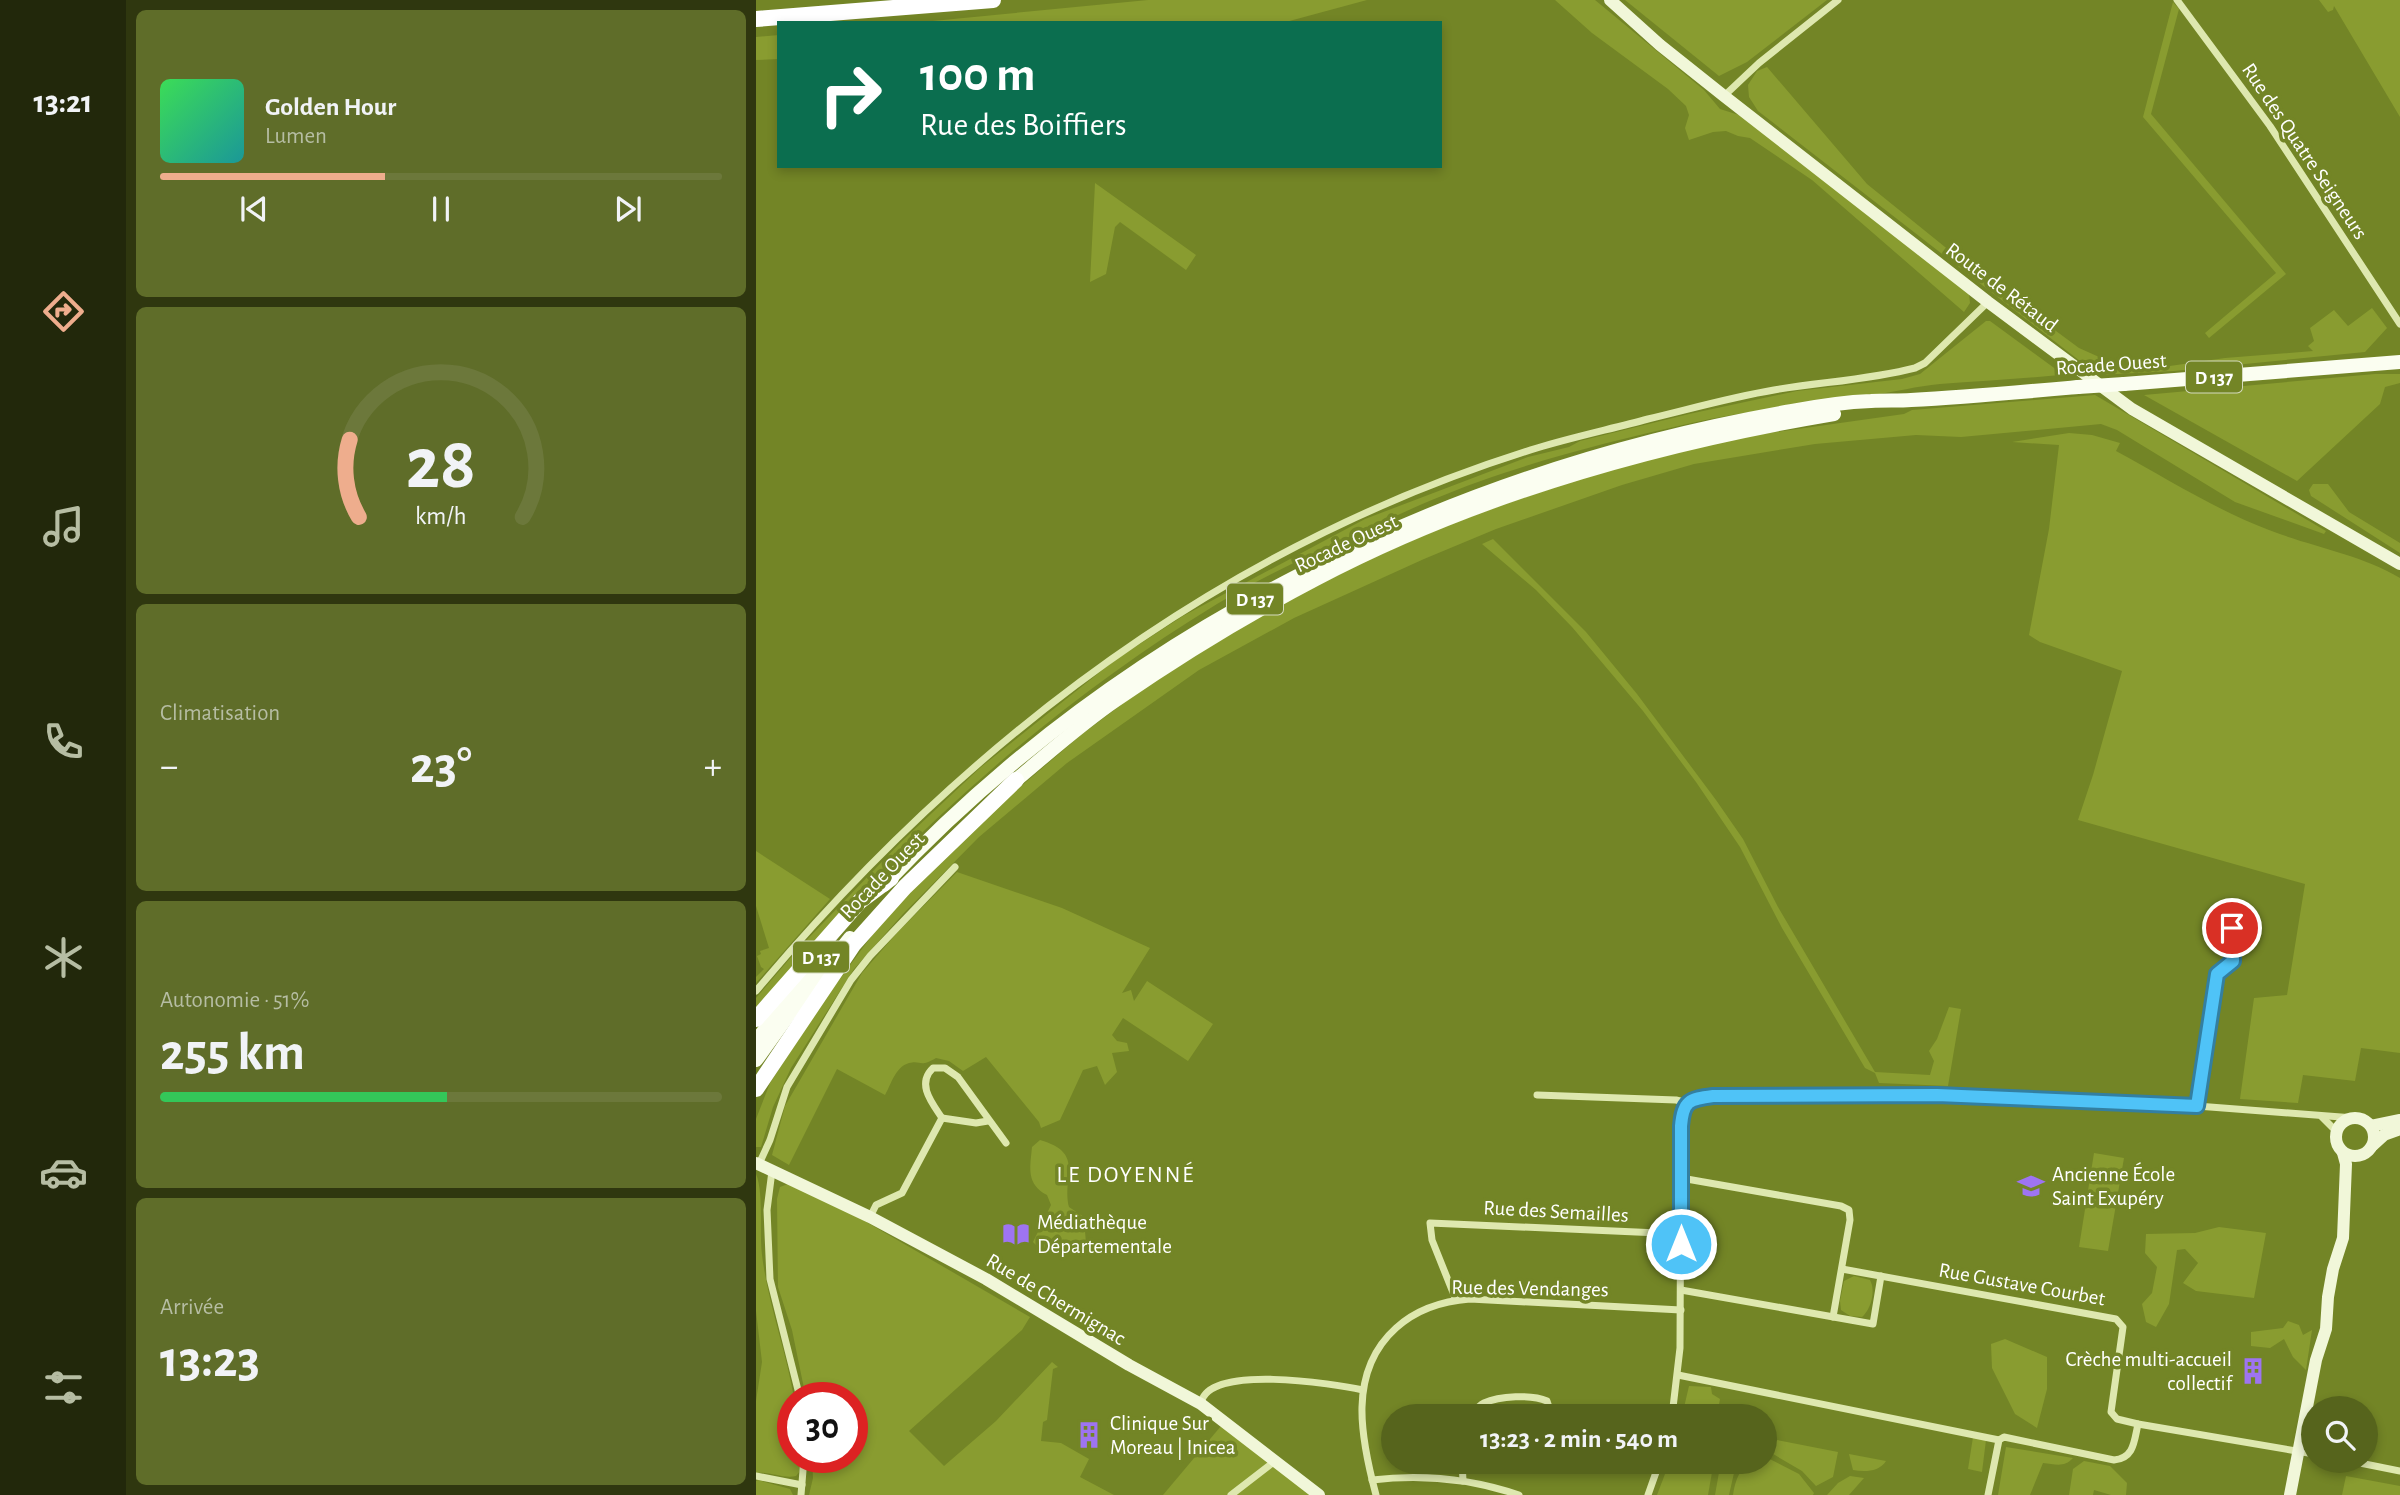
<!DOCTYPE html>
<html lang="fr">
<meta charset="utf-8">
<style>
:root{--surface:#56641c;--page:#5f6d29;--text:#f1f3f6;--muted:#b6bda3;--line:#6c783b;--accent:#eead8d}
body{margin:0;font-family:"Alegreya Sans",sans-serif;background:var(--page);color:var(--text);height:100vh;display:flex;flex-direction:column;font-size:26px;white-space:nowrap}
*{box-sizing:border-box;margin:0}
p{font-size:23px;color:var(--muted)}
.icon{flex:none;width:38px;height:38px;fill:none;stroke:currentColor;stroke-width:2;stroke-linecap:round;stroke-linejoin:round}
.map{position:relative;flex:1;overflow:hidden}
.sheet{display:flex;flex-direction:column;gap:10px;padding:10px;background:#2f370f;width:630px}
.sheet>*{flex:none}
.top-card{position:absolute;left:21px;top:21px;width:665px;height:147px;border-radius:0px;box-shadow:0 4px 10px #0003;background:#0b6e4f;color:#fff;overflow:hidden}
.tools{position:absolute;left:1545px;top:1396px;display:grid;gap:14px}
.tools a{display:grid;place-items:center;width:77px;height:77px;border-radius:50%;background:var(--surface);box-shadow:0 4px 10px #0003;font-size:35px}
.speed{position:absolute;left:21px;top:1382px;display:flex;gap:14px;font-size:35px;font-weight:700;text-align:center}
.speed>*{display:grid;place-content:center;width:91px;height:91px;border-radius:50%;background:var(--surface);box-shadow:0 4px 10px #0003;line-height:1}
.speed .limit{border:10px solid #d22;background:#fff;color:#111}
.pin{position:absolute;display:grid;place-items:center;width:60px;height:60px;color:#fff;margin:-30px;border:4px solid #fff;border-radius:50%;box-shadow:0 2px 7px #0007}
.me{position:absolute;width:77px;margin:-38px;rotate:0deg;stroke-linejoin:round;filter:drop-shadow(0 0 5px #0008)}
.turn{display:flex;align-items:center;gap:24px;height:147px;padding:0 28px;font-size:32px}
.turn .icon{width:91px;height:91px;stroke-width:2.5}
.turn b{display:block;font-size:49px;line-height:60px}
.big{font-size:52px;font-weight:700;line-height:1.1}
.sheet .card{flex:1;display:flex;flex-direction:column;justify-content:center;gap:10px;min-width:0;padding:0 24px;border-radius:10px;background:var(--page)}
.sheet .dial{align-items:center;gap:0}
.dial svg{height:182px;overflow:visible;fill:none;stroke:var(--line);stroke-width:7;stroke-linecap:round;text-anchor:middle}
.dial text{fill:var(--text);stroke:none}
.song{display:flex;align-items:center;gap:21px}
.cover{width:84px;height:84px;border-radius:10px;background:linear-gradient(135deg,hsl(130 70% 55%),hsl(180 70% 35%))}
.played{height:7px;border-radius:4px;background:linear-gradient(90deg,var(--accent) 40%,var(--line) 40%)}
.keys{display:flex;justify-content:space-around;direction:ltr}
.heat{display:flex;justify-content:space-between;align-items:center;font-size:38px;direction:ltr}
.charge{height:10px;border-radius:5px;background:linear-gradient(90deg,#34c759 51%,var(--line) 0)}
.trip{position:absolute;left:625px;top:1404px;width:396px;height:70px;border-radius:35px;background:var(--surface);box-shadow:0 4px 10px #0003;font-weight:700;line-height:70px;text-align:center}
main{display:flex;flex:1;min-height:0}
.tab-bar{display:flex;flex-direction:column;width:126px;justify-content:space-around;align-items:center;background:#22280b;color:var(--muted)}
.tab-bar .icon{width:49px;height:49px}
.tab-bar .current{color:var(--accent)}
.tab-bar b{font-size:32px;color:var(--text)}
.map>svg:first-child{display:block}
.green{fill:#899c30}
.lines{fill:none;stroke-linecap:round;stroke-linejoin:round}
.street{stroke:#dee8af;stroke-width:7}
.secondary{stroke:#f1f7d9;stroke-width:12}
.primary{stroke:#fbfef1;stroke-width:14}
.highway{stroke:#fff;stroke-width:16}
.primary-bridge{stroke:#fbfef1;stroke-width:14}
.route-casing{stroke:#337fa1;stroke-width:18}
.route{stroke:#4fc3f7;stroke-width:12}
.labels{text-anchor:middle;stroke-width:7;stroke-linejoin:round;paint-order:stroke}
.shield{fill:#738526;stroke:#d5dabe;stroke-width:2}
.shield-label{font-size:19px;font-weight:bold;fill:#fff}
.street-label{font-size:21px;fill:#fff;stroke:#738526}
.poi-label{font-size:21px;fill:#fff;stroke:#738526;text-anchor:start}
.neighbourhood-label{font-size:23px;letter-spacing:2px;fill:#fff;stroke:#738526}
</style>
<main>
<nav class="tab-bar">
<b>13:21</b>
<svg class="icon current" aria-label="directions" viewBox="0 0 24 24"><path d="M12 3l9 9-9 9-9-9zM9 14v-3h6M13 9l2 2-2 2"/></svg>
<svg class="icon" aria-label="music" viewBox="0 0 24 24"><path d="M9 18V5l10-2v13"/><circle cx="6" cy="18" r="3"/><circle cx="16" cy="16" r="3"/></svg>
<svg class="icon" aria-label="phone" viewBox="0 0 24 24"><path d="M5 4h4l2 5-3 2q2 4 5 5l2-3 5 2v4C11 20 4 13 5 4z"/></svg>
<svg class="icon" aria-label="climate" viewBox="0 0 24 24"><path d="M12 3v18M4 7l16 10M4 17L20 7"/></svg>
<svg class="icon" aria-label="car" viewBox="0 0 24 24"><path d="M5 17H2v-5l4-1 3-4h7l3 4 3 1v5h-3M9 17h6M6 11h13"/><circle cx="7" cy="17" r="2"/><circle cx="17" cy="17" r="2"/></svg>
<svg class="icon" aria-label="filters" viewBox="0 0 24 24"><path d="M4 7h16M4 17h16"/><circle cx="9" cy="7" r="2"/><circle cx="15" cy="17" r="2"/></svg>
</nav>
<section class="sheet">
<div class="card">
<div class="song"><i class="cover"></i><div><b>Golden Hour</b><p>Lumen</p></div></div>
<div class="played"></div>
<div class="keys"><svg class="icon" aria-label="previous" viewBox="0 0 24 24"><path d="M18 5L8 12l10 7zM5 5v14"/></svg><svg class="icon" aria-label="pause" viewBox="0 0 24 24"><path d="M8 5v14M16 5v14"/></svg><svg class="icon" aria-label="next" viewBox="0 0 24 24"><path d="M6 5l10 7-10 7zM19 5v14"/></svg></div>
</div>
<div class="card dial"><svg viewBox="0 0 100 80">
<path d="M14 69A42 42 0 1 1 86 69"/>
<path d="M14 69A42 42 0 0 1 10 35" stroke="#eead8d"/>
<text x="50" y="56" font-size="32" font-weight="700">28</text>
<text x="50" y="72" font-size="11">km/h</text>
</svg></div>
<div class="card"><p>Climatisation</p>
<div class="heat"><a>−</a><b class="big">23°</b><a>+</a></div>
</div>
<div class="card"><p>Autonomie · 51%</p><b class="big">255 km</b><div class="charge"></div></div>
<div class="card"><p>Arrivée</p><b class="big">13:23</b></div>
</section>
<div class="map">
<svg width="1644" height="1495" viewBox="0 0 1644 1495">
<rect width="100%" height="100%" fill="#738526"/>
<!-- green -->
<g class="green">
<polygon points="392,0 611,0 526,23 156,23"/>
<polygon points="799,0 839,0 948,90 964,109 986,116 1213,294 1214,303 1208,312 1056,180 994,138 982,136 970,131 957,132 933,140 929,128 933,115 930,106 912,89 836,33"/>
<polygon points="869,0 1071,0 991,62 963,76"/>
<polygon points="1563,0 1644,0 1644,117 1578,6 1577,10 1572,12"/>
<polygon points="1417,2 1423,9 1395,114 1530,274 1453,338 1449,333 1520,273 1387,117"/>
<polygon points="23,35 23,59 0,60 0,37"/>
<polygon points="1011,67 1111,184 1220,272 1323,348 1361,365 1400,368 1469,358 1557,351 1552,346 1558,341 1554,328 1578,310 1592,326 1616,308 1631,328 1609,352 1418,371 1342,375 1002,111 993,97 992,85 1001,71"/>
<polygon points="339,183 440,255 430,270 364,222 359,227 350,274 334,282"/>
<path d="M 1230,321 L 1234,321 L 1305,373 L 1304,375 C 1264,379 1224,381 1184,384 C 1161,386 1139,392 1117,395 C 1055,404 992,410 931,424 C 869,438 808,453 748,473 C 701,488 654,509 609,530 C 559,552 508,576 461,604 C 284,712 131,853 0,1012 L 0,998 L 42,949 L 145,842 L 225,767 L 359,660 L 427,616 L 609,519 L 772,457 L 813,447 L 824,441 L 933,414 L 1041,391 L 1146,379 L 1164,374 Z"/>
<polygon points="1619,374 1644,374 1644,383 1629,387 1624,404 1541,481 1388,395"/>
<polygon points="1339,395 1570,531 1568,534 1479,502 1361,430 1345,424 1205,437 1160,435 1059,444 938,464 866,485 740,529 668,559 538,618 443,670 311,763 223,837 147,914 98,969 35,1068 17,1107 5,1147 0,1147 0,1119 14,1083 69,999 134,911 215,829 325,735 385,690 505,615 601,565 687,527 760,500 867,465 991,436 1148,414 1156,410"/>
<path d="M 1313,433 L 1336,435 L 1364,443 L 1360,451 C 1410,478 1460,510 1513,530 C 1556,547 1604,554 1644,578 L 1644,1053 L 1605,1048 L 1599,1081 L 1547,1075 L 1542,1103 L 1484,1099 L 1498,998 L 1531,995 L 1549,884 L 1322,820 L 1337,775 L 1366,671 L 1284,642 L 1273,635 L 1293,529 L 1303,445 L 1256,442 Z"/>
<polygon points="1557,484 1572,484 1593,512 1644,543 1644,553 1555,496 1553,490"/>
<polygon points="737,539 830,632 881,694 960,800 987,839 1022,907 1119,1072 1174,1075 1178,1061 1173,1051 1181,1039 1193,1007 1205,1009 1192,1086 1123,1083 1119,1073 1109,1068 1026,928 984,847 940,782 887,711 816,627 780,590 726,544"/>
<polygon points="0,851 74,899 0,983 0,977 8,969 5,967 1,956 5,954 4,951 13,948 0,906"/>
<path d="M 201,872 L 306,908 L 394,948 L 366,993 L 375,990 L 378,1001 L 391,981 L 457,1024 L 432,1061 L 367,1018 L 356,1035 L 361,1041 L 371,1043 L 373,1051 L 356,1053 L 361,1072 L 349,1085 L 341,1066 L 327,1070 L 304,1120 L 285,1128 L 283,1122 L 230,1057 L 207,1071 L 193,1061 L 180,1058 C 163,1068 166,1060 153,1063 C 139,1067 135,1085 129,1095 L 81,1069 L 33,1165 L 16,1155 L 29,1106 L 106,973 L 140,934 Z"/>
<path d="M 284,1140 C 329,1153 306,1175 313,1207 L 328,1217 L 330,1244 L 325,1251 L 283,1248 L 277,1242 L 295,1205 L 291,1195 C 270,1184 274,1168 276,1147 Z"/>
<polygon points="1338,1153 1368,1158 1352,1251 1323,1247"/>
<path d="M 0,1174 C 8,1193 3,1231 6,1255 C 12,1304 30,1350 38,1398 L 37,1398 L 37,1458 L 44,1458 L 44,1471 L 40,1476 C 27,1479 14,1471 0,1473 L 0,1401 L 6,1362 L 0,1311 Z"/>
<polygon points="32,1184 93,1212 274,1317 266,1330 153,1431 188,1466 240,1421 296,1362 302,1367 297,1369 291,1420 287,1422 285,1441 305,1443 333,1459 324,1477 358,1495 53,1495 57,1478 56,1458 96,1458 96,1398 50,1398 36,1330 22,1287 21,1199 24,1187"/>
<polygon points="1463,1227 1510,1233 1498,1298 1440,1291 1427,1283 1442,1263 1429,1249 1421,1250 1413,1304 1400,1327 1390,1322 1386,1304 1396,1293 1401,1267 1389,1253 1390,1234 1439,1233"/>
<path d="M 1098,1276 L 1114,1280 C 1120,1291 1115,1309 1106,1317 L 1094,1316 L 1085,1310 L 1084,1301 L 1088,1281 Z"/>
<polygon points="1532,1321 1543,1325 1547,1335 1556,1330 1550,1370 1537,1357 1528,1339 1514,1348 1495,1346 1495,1332 1527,1328"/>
<polygon points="1249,1339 1291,1357 1291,1389 1281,1428 1259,1414 1236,1368 1235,1344"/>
<polygon points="933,1386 955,1387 956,1394 964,1399 961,1416 926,1416"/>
<polygon points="465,1426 556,1495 407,1495"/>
<polygon points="1217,1437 1230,1440 1226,1472 1212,1469"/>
<polygon points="1021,1440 1082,1452 1077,1477 1060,1486 1046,1471 1012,1451"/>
<path d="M 1250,1447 L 1317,1458 C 1308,1468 1299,1464 1287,1463 L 1274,1495 L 1242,1495 Z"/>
<path d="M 1093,1454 L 1130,1461 C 1123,1472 1109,1472 1097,1470 Z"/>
<path d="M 1008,1456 L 1043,1474 L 1058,1493 L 1057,1495 L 977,1495 C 979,1481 983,1471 993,1461 L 1008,1461 Z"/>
<polygon points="914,1461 958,1461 952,1495 901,1495"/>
<polygon points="965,1461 987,1461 978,1473 973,1495 959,1495"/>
<polygon points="1328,1461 1354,1466 1371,1483 1370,1495 1355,1495 1338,1490 1337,1495 1313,1495 1317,1469"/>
<polygon points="1094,1476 1108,1478 1093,1495 1071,1495 1082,1483"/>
<polygon points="1590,1476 1644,1486 1644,1495 1586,1495"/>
<polygon points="2,1480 34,1489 37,1495 0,1495 0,1481"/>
</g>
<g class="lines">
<!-- street -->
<g class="street">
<polyline points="1421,0 1514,126 1644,324"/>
<polyline points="968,96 1003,63 1082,0"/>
<path d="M 0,991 C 210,741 466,545 781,448 C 817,437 855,429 892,419 C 934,409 976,397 1018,390 C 1064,382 1113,380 1159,368 L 1169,363 L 1232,302"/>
<polyline points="781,1095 920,1100 932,1103"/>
<polyline points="1441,1106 1461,974 1477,961 1476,928"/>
<polyline points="1566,1117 1580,1131"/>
<polyline points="186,1118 220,1123 232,1121"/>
<polyline points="3,1164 14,1140 31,1087 95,980 114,956 199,867"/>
<polyline points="16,1171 11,1210 14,1279 44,1398"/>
<polyline points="925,1178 1085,1206 1093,1210 1094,1220 1077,1317"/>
<path d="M 114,1217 L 120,1205 L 146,1193 L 186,1118 C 176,1103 160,1084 177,1068 L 189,1068 L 202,1077 L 250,1143"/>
<polyline points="1086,1269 1360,1319 1367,1327 1355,1412 1361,1419 1382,1424 1558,1454"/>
<polyline points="925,1290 1117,1324 1125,1276"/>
<polyline points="700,1300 676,1240 674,1223 925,1234"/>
<polyline points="922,1375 1243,1440"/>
<path d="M 445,1404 C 450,1363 579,1384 607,1390"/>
<path d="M 715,1416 C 719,1411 722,1406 728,1403 C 743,1396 776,1394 791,1401 L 796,1416"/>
<path d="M 916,1416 L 924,1348 L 925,1126 C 927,1101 933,1099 957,1095 L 1181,1095 L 1441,1106 L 1598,1118"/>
<polyline points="706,1461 707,1481"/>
<polyline points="1594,1461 1644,1471"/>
<polyline points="0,1476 46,1485"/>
<path d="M 616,1480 C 666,1474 716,1479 763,1495"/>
<polyline points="45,1495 48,1458"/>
<polyline points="475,1495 519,1461"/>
<path d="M 620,1495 C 605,1439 591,1372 640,1328 C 661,1309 686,1301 714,1299 L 925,1310"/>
<polyline points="892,1495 904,1461"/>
<path d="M 1232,1495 L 1243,1440 L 1248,1437 L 1358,1460 C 1378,1458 1378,1442 1382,1424"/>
</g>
<!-- secondary -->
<g class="secondary">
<polyline points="854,0 904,45 968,96 1232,302 1376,409 1644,564"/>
<circle cx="1599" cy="1137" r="19"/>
<polyline points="1615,1126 1644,1120"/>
<polyline points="1617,1145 1628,1135 1644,1129"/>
<polyline points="0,1163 114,1217 230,1279 373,1365 445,1404 563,1495"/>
<polyline points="1534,1495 1560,1360 1570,1329 1572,1297 1577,1269 1587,1238 1590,1164 1587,1153"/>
</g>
<!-- primary -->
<g class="primary">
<polyline points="1368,384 1644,362"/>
<path d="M 253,786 C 288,757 322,726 360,700 C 424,656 491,615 560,579 C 720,495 900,444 1078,414"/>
<path d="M 128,885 C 366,631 695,470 1036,411 C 1062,406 1089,402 1115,401 C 1129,400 1142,401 1155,400 C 1211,397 1266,392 1322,387"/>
<polyline points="0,1041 70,949"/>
<polyline points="0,1060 34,1013 94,938"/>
</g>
<!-- highway -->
<g class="highway">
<polyline points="0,19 237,0"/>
<polyline points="0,1019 104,901 135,878"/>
<polyline points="0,1089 97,945 149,887 260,780"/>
</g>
<!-- primary-bridge -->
<polyline class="primary-bridge" points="1322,387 1368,384"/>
</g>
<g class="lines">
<defs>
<path id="route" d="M 925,1244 L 925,1126 C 927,1101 933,1099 957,1096 L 1181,1095 L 1441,1106 L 1461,974 L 1477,961 L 1476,928"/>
</defs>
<!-- route casing -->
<use href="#route" class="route-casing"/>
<!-- route -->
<use href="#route" class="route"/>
</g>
<!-- icons -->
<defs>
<symbol id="school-bare" viewBox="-9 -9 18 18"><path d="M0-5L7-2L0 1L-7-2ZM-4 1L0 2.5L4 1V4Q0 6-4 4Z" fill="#9e74f1" stroke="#738526" stroke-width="2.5" paint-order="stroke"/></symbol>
<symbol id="library-bare" viewBox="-9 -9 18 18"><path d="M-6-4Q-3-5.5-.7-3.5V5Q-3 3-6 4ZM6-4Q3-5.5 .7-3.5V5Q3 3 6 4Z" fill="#9e74f1" stroke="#738526" stroke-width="2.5" paint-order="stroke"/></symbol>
<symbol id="building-bare" viewBox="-9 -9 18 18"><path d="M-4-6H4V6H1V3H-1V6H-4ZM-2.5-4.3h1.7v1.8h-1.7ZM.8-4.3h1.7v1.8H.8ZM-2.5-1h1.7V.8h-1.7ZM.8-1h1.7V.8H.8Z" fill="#9e74f1" stroke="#738526" stroke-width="2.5" paint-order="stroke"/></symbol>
</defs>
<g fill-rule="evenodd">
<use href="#school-bare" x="1256" y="1167" width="38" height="38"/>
<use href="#library-bare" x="241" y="1215" width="38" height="38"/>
<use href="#building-bare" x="1478" y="1352" width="38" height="38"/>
<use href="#building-bare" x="314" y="1416" width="38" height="38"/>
</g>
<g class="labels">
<!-- shield labels -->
<g class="shield">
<rect x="1430" y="361.5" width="56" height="31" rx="5"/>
<rect x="471" y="583.5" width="56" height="31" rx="5"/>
<rect x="37" y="941.5" width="56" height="31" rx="5"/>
</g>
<g class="shield-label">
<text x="1458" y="384">D 137</text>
<text x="499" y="606">D 137</text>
<text x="65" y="964">D 137</text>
</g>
<!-- street labels -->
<g class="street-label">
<text transform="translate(1549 151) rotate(56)" y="7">Rue des Quatre Seigneurs</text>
<text transform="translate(1246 287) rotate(37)" y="7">Route de Rétaud</text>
<text transform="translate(1355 364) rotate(-4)" y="7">Rocade Ouest</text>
<text transform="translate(590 543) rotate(-25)" y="7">Rocade Ouest</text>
<text transform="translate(126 875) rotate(-46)" y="7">Rocade Ouest</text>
<text transform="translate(800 1211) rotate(3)" y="7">Rue des Semailles</text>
<text transform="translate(1266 1284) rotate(10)" y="7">Rue Gustave Courbet</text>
<text transform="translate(774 1288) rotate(1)" y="7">Rue des Vendanges</text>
<text transform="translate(300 1299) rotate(31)" y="7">Rue de Chermignac</text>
</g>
<!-- poi labels -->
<g class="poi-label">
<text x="1296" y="1181">Ancienne École<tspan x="1296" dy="24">Saint Exupéry</tspan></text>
<text x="281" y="1229">Médiathèque<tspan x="281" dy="24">Départementale</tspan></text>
<text x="1476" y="1366" text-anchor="end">Crèche multi-accueil<tspan x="1476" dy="24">collectif</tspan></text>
<text x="354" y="1430">Clinique Sur<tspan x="354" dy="24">Moreau | Inicea</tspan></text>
</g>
<!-- neighbourhood labels -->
<g class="neighbourhood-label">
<text x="370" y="1182">LE DOYENNÉ</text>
</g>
</g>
</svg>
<div class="tools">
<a><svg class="icon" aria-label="search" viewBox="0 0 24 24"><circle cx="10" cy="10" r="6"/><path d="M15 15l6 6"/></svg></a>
</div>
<div class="speed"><div class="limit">30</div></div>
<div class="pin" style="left:1476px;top:928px;background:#d93025"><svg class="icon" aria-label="arrive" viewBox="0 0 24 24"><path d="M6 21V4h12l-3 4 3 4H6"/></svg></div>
<svg class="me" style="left:925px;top:1244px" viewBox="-20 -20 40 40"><circle r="17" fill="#4fc3f7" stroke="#fff" stroke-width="3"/><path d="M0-11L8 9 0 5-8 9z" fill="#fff"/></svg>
<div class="trip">13:23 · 2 min · 540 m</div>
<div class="top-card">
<div class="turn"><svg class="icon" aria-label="right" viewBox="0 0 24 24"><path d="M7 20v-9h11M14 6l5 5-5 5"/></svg><div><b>100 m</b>Rue des Boiffiers</div></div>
</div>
</div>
</main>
